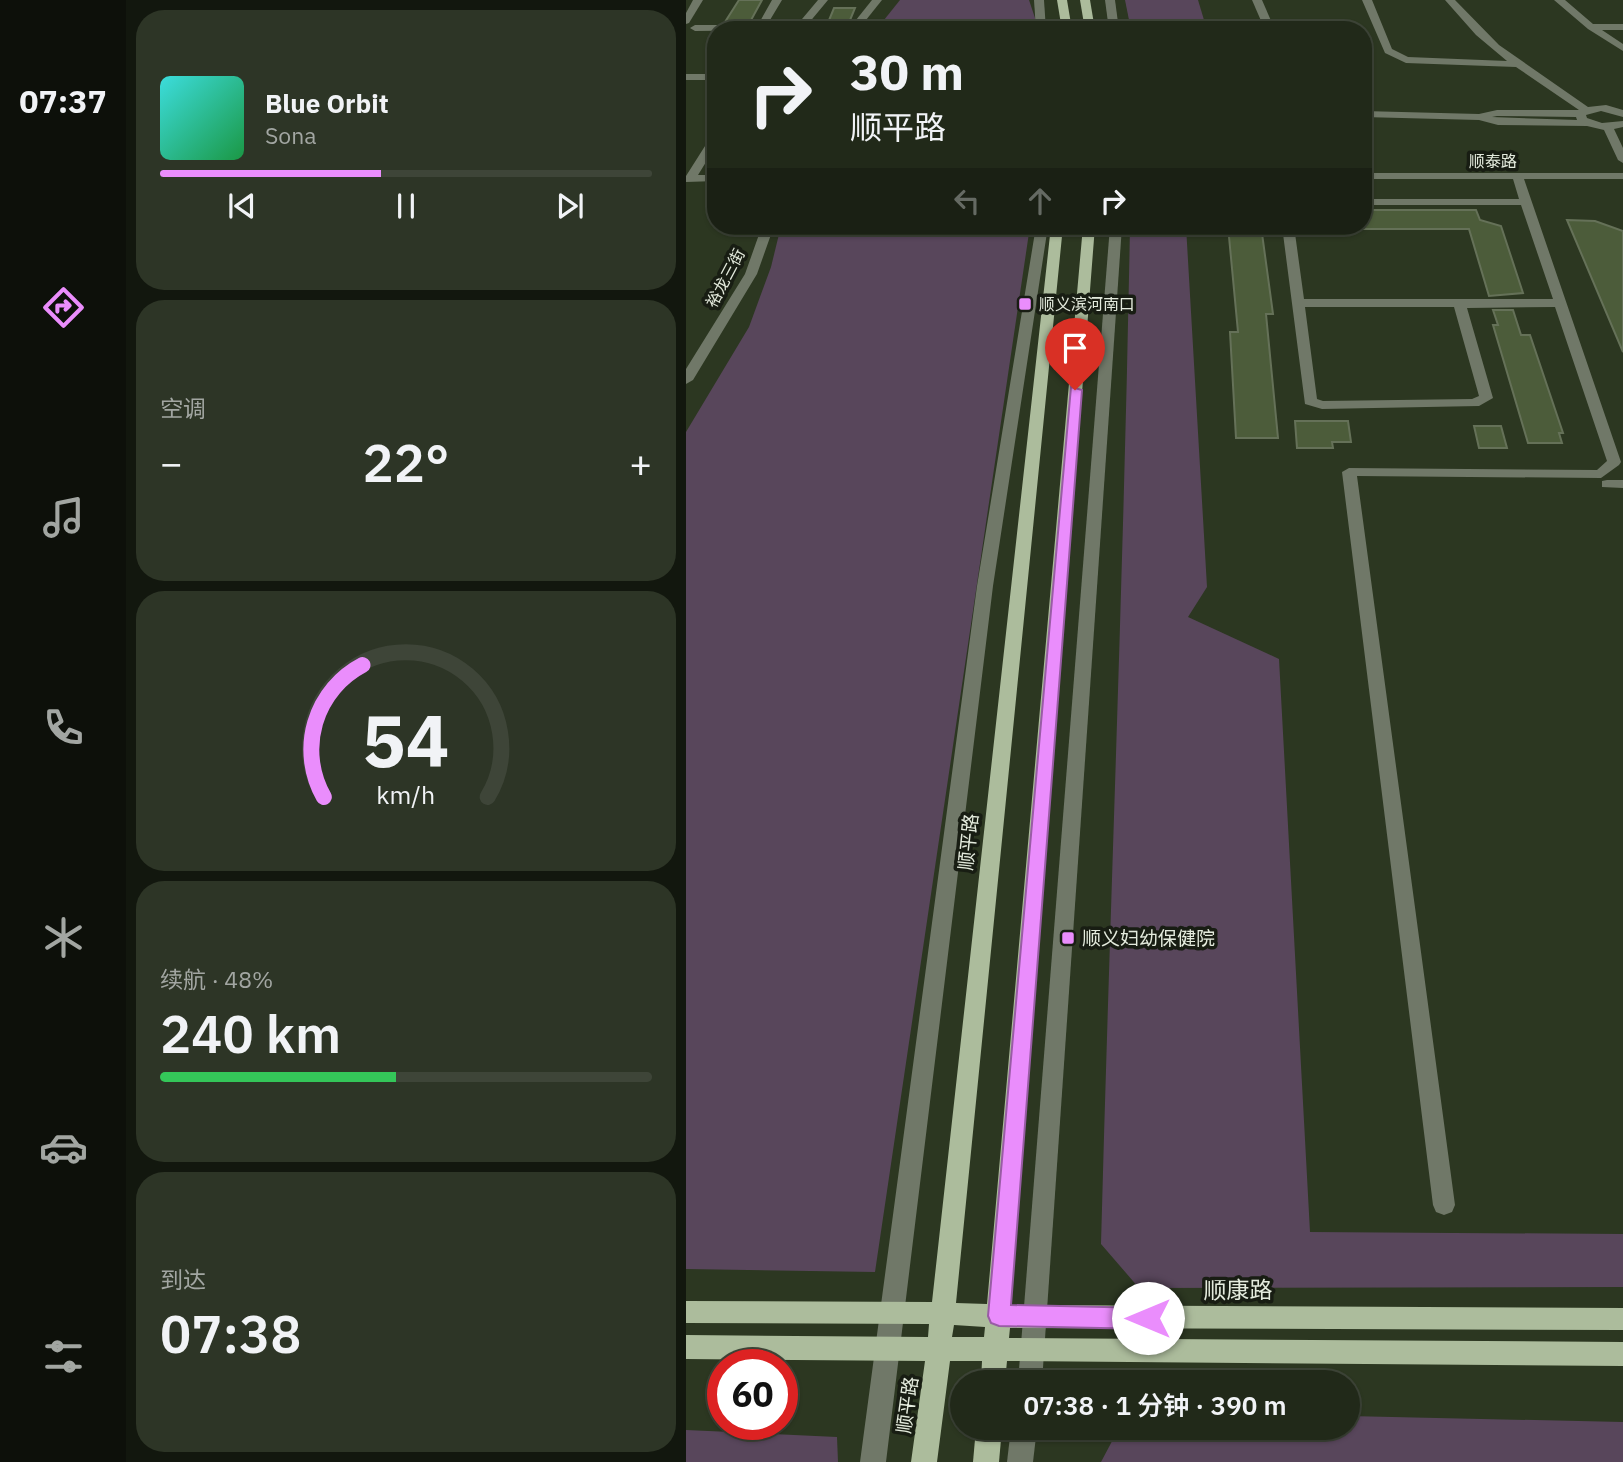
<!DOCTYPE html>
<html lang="zh">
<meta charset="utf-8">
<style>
:root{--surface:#212919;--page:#2d3526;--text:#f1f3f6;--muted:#a2a6a2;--line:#3e4538;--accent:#ea8dfc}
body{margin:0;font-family:"IBM Plex Sans","Noto Sans SC",sans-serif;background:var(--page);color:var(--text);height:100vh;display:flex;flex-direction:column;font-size:26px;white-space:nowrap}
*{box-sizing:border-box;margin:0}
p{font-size:23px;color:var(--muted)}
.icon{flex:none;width:38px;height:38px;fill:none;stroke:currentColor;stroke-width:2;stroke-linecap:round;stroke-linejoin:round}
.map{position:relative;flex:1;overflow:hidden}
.side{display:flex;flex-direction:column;gap:10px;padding:10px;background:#12170e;width:560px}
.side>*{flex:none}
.hud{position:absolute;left:21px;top:21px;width:665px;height:214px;border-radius:28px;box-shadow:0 2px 5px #0004,0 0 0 2px var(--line);background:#212919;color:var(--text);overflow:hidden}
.speed{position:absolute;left:21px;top:1349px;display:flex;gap:14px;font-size:35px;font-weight:700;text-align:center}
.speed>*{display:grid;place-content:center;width:91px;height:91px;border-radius:50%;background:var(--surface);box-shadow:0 2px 5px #0004,0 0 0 2px var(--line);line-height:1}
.speed .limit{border:10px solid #d22;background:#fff;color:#111}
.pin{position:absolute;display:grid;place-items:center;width:60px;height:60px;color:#fff;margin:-72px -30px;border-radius:50% 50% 50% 0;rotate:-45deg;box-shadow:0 0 7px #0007}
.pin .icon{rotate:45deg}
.me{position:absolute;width:77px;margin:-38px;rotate:270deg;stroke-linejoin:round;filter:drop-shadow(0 0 5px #0008)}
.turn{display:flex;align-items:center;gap:24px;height:147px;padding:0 28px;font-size:32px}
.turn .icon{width:91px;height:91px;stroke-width:2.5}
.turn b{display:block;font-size:49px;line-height:60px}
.lanes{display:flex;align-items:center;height:66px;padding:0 28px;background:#0003;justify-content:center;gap:35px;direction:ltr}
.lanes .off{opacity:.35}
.big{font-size:52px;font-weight:600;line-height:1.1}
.side .card{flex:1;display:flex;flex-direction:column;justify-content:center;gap:10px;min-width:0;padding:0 24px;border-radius:28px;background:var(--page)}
.side .dial{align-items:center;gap:0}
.dial svg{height:182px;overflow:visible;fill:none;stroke:var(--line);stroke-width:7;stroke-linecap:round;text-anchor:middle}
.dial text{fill:var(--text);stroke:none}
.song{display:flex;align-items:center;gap:21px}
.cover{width:84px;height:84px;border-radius:10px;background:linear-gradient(135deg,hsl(180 70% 55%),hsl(140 70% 35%))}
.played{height:7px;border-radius:4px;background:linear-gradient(90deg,var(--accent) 45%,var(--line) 45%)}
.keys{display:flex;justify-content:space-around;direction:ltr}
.heat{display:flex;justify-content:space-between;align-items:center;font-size:38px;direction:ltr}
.charge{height:10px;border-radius:5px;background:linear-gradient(90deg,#34c759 48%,var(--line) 0)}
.trip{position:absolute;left:264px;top:1370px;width:410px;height:70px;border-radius:35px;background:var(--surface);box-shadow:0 2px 5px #0004,0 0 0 2px var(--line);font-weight:600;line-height:70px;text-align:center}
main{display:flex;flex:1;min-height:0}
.tabs{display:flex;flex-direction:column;width:126px;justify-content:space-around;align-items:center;background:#0d100a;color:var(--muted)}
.tabs .icon{width:49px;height:49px}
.tabs .current{color:var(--accent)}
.tabs b{font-size:32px;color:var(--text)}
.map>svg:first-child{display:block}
.green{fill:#58465b}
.building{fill:#4c5c3a;stroke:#657158;stroke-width:2}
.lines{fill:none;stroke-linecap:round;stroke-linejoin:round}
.minor{fill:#707868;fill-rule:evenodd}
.major{fill:#acbc9c;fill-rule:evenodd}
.route{fill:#ea8dfc;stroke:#985ca4;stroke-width:2}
.poi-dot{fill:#ea8dfc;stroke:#181d13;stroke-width:2.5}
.labels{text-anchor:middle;stroke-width:7;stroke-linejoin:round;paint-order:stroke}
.far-street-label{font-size:16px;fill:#e4ebdd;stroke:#181d13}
.far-poi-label{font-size:16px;fill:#e4ebdd;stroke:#181d13;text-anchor:start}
.street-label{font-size:19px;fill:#e4ebdd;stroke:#181d13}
.poi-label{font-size:19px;fill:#e4ebdd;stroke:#181d13;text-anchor:start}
.near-street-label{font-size:23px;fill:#e4ebdd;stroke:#181d13}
</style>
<main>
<nav class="tabs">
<b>07:37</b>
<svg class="icon current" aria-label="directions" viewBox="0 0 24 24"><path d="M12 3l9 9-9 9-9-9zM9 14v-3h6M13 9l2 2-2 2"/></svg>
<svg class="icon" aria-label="music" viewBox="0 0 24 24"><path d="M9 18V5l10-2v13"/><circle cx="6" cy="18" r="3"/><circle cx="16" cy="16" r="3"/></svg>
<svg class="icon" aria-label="phone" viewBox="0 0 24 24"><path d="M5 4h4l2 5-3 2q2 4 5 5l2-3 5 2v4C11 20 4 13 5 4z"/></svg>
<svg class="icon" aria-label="climate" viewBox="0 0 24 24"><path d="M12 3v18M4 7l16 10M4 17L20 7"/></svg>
<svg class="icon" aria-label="car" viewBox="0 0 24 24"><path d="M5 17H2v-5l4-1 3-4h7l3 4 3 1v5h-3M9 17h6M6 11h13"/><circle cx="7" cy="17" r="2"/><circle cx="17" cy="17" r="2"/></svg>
<svg class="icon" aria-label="filters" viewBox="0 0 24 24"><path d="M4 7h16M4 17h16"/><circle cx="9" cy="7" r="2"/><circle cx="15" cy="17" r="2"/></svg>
</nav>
<section class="side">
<div class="card">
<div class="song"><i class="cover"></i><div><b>Blue Orbit</b><p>Sona</p></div></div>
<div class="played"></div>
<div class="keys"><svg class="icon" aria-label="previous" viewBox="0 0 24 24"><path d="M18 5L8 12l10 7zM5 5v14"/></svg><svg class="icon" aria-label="pause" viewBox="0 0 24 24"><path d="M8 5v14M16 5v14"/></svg><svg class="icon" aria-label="next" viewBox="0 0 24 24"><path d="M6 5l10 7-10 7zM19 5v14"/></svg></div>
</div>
<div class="card"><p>空调</p>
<div class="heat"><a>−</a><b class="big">22°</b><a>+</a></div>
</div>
<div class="card dial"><svg viewBox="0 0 100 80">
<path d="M14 69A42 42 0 1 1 86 69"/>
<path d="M14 69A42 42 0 0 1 31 11" stroke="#ea8dfc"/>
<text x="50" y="56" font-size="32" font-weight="700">54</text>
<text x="50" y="72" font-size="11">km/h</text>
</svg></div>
<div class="card"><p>续航 · 48%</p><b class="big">240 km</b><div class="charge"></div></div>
<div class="card"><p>到达</p><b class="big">07:38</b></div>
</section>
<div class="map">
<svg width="937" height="1462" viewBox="0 0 937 1462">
<rect width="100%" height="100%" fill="#2c3721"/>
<!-- green -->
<g class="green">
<polygon points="214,0 343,0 353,30 190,30"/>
<polygon points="439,0 512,0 521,30 445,30"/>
<polygon points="95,226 344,226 189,1272 0,1269 0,432 63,327 85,267"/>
<path d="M 444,226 L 500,226 L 521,587 L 502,617 L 593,659 L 624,1232 L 937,1234 L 937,1287 L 453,1288 L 415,1244 C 424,904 438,565 444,226 Z"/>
<polygon points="662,1416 937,1422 937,1462 415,1462 433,1428 662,1428"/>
<polygon points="0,1430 151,1437 152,1462 0,1462"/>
</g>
<!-- building -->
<g class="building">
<polygon points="53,0 76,0 64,22 39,22"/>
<polygon points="148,8 169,8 160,30 139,30"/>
<polygon points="677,210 790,210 794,220 815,226 837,293 803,296 783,229 677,229"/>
<polygon points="881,220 909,221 937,231 937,352"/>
<polygon points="542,226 575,226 587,314 580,314 592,438 550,438 544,332 552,332"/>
<polygon points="807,310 827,310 835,335 844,335 877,433 873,433 876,443 842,443 807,325 812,325"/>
<polygon points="609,421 662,421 665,442 646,442 647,448 611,448"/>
<polygon points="788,426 815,426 821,448 793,448"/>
</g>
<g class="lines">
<!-- minor -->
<g class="minor">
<polygon points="7,0 17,0 3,23 0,24 0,13"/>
<polygon points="86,0 96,0 81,25 111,25 132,0 142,0 117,30 9,31 4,28 9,25 72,25"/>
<polygon points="186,0 196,0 172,30 162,30"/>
<polygon points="348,0 358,0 360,30 350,30"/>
<polygon points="419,0 429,0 433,30 423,30"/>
<polygon points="566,0 576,0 589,30 579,30"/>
<path d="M 676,0 L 686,0 L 706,49 L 722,57 L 821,61 L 790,35 L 759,0 L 769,0 L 813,45 L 902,107 L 920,105 L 937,110 L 937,117 L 915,111 L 900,115 L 901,118 L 916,123 L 937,121 L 937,127 L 928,129 L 937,148 L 937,163 L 932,160 L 918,130 L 901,126 L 812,125 L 793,120 L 677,117 L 677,111 L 793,114 L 811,110 L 893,110 L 830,67 L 720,63 L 699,53 ZM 811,116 L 890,117 L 891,120 L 806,117 Z"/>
<polygon points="868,0 879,0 907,24 937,24 937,30 916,30 937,44 937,51 902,29"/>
<rect x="0" y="74" width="30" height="6"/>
<polygon points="30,134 30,146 12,175 30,175 30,181 0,182 0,176 26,135"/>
<path d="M 677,173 L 937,173 L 937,179 L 838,179 L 935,462 L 933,465 L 915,478 L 671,476 L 769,1205 L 766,1212 L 758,1215 L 750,1212 L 747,1205 L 656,472 L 663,468 L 911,470 L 921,461 L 869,307 L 781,308 L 807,398 L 793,406 L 636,409 L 619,404 L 596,226 L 608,226 L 618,299 L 867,299 L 835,205 L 677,205 L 677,199 L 833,199 L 827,179 L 677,179 ZM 619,307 L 768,307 L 793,396 L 786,399 L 637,401 L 631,399 Z"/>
<polygon points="76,226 88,226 71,274 7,380 0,384 0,369 59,274"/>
<polygon points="350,226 362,226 307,586 200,1462 174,1462 291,586"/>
<polygon points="424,226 436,226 356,1382 332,1382"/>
<polygon points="921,480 937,480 937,488 916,487 916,481"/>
<polygon points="325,1428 351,1428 347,1462 321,1462"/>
</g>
<!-- major -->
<g class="major">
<polygon points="371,0 381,0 386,30 376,30"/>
<polygon points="394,0 404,0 409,30 399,30"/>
<path d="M 365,226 L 377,226 L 270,1303 L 301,1304 L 397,226 L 409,226 L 325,1305 L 937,1308 L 937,1330 L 324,1328 L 323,1338 L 937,1342 L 937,1366 L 321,1361 L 319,1382 L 295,1382 L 296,1361 L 264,1361 L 251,1462 L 225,1462 L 239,1361 L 0,1359 L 0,1335 L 242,1337 L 243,1324 L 0,1323 L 0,1301 L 246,1302 ZM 268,1325 L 299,1327 L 298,1337 L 266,1337 Z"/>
<polygon points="290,1428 316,1428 313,1462 287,1462"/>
</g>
</g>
<!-- route -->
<polygon class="route" points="385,387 396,390 325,1305 462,1308 470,1311 473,1318 470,1326 462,1329 313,1326 305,1323 302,1316"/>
<!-- markers -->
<g class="poi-dot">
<rect x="332" y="297" width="14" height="14" rx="3.5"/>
<rect x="375" y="931" width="14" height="14" rx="3.5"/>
</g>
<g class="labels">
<!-- far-street labels -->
<g class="far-street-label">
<text x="807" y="167">顺泰路</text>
<text transform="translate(39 278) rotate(-62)" y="6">裕龙三街</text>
</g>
<!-- far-poi labels -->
<g class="far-poi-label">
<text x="353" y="310">顺义滨河南口</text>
</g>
<!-- street labels -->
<g class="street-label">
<text transform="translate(282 842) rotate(-84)" y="7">顺平路</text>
<text transform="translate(221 1405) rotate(-82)" y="7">顺平路</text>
</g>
<!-- poi labels -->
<g class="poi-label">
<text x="396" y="945">顺义妇幼保健院</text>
</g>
<!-- near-street labels -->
<g class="near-street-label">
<text x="552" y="1298">顺康路</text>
</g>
</g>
</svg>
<div class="speed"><div class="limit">60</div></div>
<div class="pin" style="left:389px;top:390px;background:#d93025"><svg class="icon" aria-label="arrive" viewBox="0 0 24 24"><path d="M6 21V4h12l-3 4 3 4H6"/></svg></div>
<svg class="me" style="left:462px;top:1318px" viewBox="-20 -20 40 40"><circle r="19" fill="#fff"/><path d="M0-13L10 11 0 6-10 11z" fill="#ea8dfc"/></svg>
<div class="trip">07:38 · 1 分钟 · 390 m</div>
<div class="hud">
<div class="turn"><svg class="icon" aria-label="right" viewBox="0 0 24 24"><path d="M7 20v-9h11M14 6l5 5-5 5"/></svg><div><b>30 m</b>顺平路</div></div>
<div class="lanes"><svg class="icon off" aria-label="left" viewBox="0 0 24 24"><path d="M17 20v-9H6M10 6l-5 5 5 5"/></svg><svg class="icon off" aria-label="ahead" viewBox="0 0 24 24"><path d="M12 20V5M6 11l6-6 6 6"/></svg><svg class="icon" aria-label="right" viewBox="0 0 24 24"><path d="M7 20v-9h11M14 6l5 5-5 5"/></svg></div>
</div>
</div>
</main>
